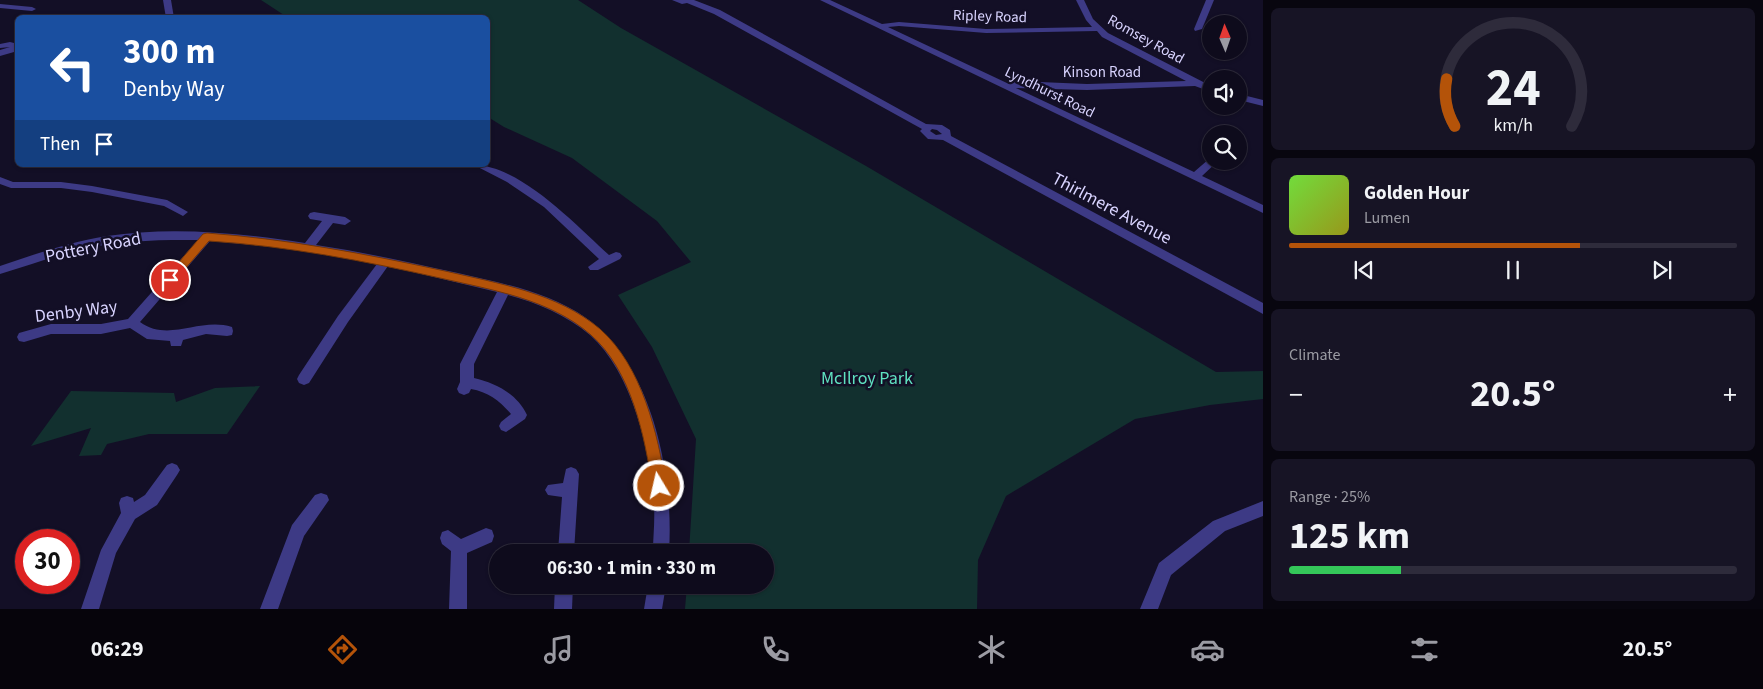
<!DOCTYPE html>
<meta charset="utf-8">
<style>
:root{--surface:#0e0b1c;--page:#171425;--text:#f1f3f6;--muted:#9b9ba3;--line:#2e2b3b;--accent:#b45309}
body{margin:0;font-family:"Source Sans 3",sans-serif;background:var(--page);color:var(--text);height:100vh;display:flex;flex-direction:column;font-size:19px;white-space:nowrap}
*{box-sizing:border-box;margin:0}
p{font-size:16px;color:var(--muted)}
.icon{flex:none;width:28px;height:28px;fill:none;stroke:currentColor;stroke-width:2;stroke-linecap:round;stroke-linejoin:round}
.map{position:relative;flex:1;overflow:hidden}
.details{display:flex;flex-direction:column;gap:8px;padding:8px;background:#08060f;width:500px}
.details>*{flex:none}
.hud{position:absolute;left:15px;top:15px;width:475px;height:152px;border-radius:8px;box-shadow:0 1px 4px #0004,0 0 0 1px var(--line);background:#1a4fa0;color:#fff;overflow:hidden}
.needle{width:32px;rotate:358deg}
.fabs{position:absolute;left:1202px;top:15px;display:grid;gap:10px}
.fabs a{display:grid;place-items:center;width:45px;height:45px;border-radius:50%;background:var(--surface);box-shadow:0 1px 4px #0004,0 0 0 1px var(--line);font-size:25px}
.speed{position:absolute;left:15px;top:529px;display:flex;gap:10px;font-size:25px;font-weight:700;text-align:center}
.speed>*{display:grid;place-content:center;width:65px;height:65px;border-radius:50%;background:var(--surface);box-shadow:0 1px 4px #0004,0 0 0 1px var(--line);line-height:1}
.speed .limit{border:8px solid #d22;background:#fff;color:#111}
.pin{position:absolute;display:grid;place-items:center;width:42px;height:42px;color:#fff;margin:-21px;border:2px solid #fff;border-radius:50%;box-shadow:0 1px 5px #0007}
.me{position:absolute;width:55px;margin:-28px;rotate:351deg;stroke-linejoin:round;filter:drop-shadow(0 0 4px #0008)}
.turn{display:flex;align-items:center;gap:18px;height:105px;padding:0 25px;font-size:22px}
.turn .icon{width:65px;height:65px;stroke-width:2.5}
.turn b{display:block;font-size:35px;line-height:42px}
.then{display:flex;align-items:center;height:48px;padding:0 25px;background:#0003;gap:10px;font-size:19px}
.big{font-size:38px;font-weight:700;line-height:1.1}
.details .widget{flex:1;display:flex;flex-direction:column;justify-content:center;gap:8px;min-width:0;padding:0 18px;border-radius:8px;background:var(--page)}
.details .dial{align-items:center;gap:0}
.dial svg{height:130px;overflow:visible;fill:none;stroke:var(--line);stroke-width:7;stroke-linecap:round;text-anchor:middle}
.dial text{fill:var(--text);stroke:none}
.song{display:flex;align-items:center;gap:15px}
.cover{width:60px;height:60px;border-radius:8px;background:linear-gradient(135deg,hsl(100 70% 55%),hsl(60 70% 35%))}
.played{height:5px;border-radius:2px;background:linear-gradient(90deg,var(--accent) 65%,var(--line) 65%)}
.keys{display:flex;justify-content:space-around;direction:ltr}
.heat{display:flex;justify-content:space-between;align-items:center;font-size:28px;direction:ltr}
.charge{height:8px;border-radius:4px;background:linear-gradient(90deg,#34c759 25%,var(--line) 0)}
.trip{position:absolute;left:489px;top:544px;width:285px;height:50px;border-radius:25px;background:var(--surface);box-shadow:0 1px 4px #0004,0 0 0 1px var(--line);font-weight:700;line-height:50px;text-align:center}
.dock{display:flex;height:80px;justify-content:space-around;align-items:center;background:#06040b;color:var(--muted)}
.dock .icon{width:35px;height:35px}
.dock .current{color:var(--accent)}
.dock b{font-size:22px;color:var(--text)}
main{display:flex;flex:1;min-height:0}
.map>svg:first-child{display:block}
.green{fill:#12302f}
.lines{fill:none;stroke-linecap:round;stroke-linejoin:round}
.minor{fill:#3d3a85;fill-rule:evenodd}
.route{fill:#b45309;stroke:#753606}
.labels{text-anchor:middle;stroke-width:5;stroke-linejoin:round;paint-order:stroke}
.far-street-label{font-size:15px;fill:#d9d4ff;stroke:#130f26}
.street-label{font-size:18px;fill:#d9d4ff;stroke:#130f26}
.park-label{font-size:18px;fill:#5fe0c0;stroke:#130f26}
</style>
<main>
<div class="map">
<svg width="1263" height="609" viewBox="0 0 1263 609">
<rect width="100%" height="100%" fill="#130f26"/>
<!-- green -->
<g class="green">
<polygon points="261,0 578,0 621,28 866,166 1216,372 1263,371 1263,399 1210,405 1135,419 1006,496 978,560 977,609 685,609 687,585 765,585 765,552 689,552 696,439 652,347 618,295 691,262 657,221 572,158 504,127 488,117 488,18 287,17"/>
<polygon points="260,386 227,434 149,434 107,444 101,455 79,456 91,428 31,446 71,391 174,393 176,402 215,388"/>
</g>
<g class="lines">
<!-- minor -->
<g class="minor">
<polygon points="163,0 171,0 174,18 166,18"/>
<path d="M 672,0 L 694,0 L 720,10 L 926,124 L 942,125 L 950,130 L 951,136 L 1263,303 L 1263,314 L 943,140 L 928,139 L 920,131 L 922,129 L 714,14 L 687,3 L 682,4 ZM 932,129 L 937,130 L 942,134 L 936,135 L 930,131 Z"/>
<path d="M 820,0 L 830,0 L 882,24 L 899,22 L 986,29 L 1092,27 L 1086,20 L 1076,0 L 1084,0 L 1093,19 L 1108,33 L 1211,86 L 1211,92 L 1195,86 L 1087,90 L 1016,88 L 1194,172 L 1209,159 L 1211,158 L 1211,161 L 1218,161 L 1202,176 L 1263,205 L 1263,213 ZM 899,26 L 986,33 L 1097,31 L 1102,37 L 1186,81 L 1087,84 L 1016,81 L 1009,84 L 888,27 Z"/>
<polygon points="1206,0 1214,0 1202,29 1195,31 1194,29"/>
<polygon points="0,4 32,7 36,9 32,11 0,8"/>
<polygon points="10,42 18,44 18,48 14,52 0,56 0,50 10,47 0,48 0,44"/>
<polygon points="1239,94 1263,100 1263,106 1239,100"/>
<path d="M 474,165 C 520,165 576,225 609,255 L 616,252 L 620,253 L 622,256 L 620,259 L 598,270 L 590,270 L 588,267 L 599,259 L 544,207 L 507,182 Z"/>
<polygon points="0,177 13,182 61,182 92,186 167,200 188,212 183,216 164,206 92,192 61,188 11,188 0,184"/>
<path d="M 314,212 L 345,217 L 351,221 L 345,225 L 333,223 L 316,245 C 364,252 411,263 458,273 C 501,283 549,292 586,318 C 653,366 674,475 669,552 L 653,552 C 653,537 655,522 654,506 C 651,452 632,372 590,335 C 566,315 538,303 508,295 L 474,364 L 474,378 C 496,383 517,394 527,415 L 525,419 L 506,432 L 501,430 L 499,426 L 501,422 L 511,414 C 500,401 488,392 471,389 L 469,393 L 464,395 L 459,393 L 457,389 L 460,382 L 460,364 L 497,292 L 388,266 L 348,322 L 309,383 L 304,385 L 299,383 L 297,379 L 299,375 L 338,316 L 377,264 L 364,261 L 284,248 L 210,241 L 140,322 C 169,343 199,317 232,327 L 233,331 L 232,335 L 227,336 L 206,334 L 183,340 L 181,346 L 171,346 L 170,341 L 147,339 L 130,328 L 101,334 L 51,334 L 24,342 L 19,341 L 17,337 L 19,333 L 51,324 L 101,324 L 128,319 L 198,240 C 163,240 128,240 93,247 C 61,253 31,265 0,274 L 0,266 C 35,254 70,242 107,236 C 172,226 241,233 305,243 L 322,221 L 310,219 L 308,216 L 310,213 Z"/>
<polygon points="172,463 177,465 180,470 177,475 157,505 135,519 116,553 99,609 81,609 101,550 121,513 119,503 121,498 127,496 133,498 134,502 145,495 167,465"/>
<polygon points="571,467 576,469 579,474 574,552 558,552 562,497 548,495 545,490 548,485 563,483 566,469"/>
<polygon points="321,493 327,495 329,500 304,536 278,609 260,609 292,525 315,495"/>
<polygon points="1263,501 1263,516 1225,531 1171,575 1158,609 1140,609 1159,563 1213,521"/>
<polygon points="486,528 492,530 494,536 492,542 467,553 467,609 449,609 451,551 442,544 440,538 442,532 448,530 461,539"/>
<polygon points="555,585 573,585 572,609 554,609"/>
<polygon points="648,585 666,585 662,609 644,609"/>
</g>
</g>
<!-- route -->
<path class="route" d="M 207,233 C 287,239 367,254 445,271 C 497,283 558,293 600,329 C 642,366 658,434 666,486 L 664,491 L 659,493 L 654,491 L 652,486 C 645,436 631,370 591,335 C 550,299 492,290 440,278 C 365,261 287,246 209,241 L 173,283 L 166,283 L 164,280 L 166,277 L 203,234 Z"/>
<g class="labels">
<!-- far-street labels -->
<g class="far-street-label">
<text transform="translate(990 16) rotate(2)" y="5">Ripley Road</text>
<text transform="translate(1146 39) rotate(29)" y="5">Romsey Road</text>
<text x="1102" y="77">Kinson Road</text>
<text transform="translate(1050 92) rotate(26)" y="5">Lyndhurst Road</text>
</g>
<!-- street labels -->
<g class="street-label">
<text transform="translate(1112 208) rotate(28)" y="6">Thirlmere Avenue</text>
<text transform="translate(93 247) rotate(-11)" y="6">Pottery Road</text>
<text transform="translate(76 311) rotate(-7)" y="6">Denby Way</text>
</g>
<!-- park labels -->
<g class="park-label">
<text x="867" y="384">McIlroy Park</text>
</g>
</g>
</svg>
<div class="fabs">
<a><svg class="needle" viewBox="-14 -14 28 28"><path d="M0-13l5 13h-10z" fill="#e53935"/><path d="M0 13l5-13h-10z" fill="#9b9ba3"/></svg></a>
<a><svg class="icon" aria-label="sound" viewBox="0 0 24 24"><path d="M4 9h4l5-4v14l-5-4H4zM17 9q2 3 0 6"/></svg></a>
<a><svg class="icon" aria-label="search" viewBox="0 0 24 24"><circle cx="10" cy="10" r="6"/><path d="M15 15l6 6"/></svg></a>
</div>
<div class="speed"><div class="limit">30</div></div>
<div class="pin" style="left:170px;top:280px;background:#d93025"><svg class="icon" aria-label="arrive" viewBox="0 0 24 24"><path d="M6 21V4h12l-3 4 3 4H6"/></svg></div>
<svg class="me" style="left:659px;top:486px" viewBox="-20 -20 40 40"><circle r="17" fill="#b45309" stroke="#fff" stroke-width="3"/><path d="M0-11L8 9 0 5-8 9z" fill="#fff"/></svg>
<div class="trip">06:30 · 1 min · 330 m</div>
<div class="hud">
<div class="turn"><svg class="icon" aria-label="left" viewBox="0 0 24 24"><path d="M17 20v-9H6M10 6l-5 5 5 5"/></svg><div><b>300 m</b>Denby Way</div></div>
<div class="then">Then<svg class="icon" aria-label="arrive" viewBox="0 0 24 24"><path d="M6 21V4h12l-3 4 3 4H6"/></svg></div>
</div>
</div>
<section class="details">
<div class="widget dial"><svg viewBox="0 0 100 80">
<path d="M14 69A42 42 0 1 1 86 69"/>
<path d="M14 69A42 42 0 0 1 9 40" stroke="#b45309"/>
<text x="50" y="56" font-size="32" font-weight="700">24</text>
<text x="50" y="72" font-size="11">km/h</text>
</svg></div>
<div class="widget">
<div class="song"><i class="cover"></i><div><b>Golden Hour</b><p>Lumen</p></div></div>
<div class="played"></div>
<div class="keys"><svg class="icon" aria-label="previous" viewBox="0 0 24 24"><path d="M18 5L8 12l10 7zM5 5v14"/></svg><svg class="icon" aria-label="pause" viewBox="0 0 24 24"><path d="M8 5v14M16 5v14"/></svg><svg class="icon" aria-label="next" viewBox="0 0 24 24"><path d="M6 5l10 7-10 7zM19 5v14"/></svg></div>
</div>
<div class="widget"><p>Climate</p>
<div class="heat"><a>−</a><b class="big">20.5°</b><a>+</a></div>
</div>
<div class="widget"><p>Range · 25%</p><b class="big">125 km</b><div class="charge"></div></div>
</section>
</main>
<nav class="dock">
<b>06:29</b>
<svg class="icon current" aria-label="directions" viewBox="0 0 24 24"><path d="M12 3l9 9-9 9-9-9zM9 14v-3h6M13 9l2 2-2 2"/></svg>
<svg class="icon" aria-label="music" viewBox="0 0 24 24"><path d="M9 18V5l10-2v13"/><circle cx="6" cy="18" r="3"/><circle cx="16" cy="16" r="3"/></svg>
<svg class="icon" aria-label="phone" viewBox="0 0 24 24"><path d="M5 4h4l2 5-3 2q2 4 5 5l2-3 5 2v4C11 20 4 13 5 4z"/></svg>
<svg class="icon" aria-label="climate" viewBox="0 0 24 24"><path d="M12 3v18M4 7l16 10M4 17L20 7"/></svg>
<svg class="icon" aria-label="car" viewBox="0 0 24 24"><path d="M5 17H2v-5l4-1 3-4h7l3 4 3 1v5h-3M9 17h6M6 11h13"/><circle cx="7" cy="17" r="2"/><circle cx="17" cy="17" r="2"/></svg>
<svg class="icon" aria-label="filters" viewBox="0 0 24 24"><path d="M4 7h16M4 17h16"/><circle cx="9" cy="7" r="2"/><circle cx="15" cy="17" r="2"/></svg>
<b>20.5°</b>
</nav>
